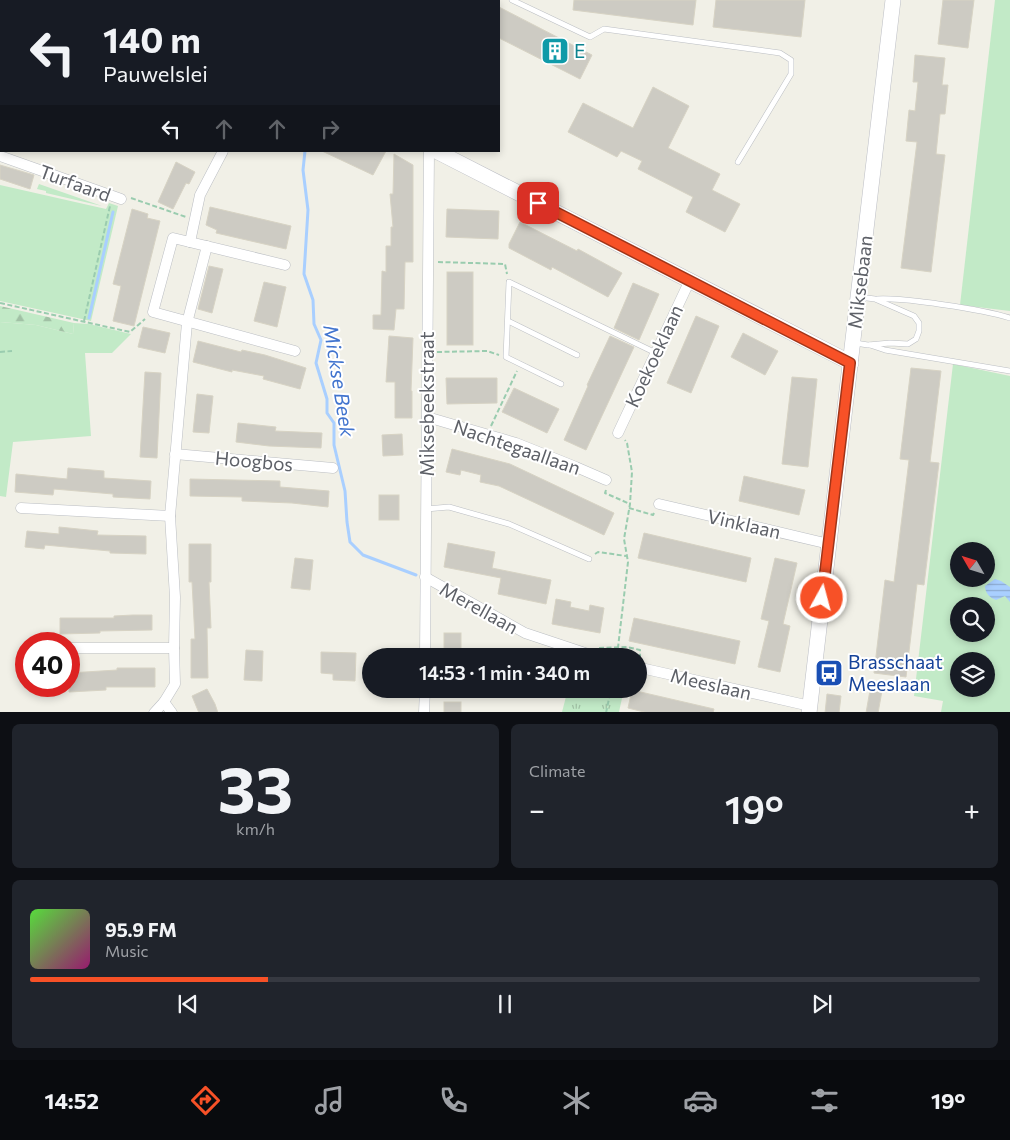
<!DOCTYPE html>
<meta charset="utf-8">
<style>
:root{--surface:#171b24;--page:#20242c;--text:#f1f3f6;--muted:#9ea1a6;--line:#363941;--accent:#f75127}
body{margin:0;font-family:Commissioner,sans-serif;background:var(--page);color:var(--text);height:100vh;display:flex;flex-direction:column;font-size:19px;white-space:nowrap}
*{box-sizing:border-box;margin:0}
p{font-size:16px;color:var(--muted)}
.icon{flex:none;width:28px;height:28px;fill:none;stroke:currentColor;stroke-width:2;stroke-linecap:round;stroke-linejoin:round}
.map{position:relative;height:712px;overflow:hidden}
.panel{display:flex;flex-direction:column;gap:12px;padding:12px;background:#0d0f14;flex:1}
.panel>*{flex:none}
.hud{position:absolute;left:0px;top:0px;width:500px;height:152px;box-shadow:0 2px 8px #0003;background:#171b24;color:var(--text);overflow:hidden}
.needle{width:32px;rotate:309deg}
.buttons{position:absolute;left:950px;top:542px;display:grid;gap:10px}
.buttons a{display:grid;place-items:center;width:45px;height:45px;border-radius:50%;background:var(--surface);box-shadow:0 2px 8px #0003;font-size:25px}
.speed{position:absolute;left:15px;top:632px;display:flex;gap:10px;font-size:25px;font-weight:700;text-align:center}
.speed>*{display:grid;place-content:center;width:65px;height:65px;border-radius:50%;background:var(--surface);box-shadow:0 2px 8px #0003;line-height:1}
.speed .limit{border:8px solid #d22;background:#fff;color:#111}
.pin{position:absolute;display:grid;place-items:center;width:42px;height:42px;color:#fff;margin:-21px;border-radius:10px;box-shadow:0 2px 8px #0006}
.me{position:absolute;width:55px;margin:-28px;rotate:7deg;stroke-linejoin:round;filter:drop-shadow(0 0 4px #0008)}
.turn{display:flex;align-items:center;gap:18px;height:105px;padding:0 20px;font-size:22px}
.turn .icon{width:65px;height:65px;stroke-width:2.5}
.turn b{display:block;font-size:35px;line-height:42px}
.lanes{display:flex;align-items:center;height:48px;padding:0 20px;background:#0003;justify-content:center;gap:25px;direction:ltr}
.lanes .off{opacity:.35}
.big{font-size:38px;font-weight:600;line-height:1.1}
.panel .widget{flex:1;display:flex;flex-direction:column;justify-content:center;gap:8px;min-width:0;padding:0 18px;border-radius:8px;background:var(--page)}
.panel .dial{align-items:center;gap:0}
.dial b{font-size:65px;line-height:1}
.song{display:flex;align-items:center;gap:15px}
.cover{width:60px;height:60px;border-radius:8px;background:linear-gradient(135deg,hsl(110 70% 55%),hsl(320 70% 35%))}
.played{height:5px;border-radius:2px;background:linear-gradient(90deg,var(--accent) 25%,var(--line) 25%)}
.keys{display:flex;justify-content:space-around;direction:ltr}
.heat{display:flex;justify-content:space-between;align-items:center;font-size:28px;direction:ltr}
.panel .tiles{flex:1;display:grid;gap:12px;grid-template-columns:1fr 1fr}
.widget:last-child{grid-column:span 2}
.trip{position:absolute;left:362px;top:648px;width:285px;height:50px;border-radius:25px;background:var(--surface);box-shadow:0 2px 8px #0003;font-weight:600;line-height:50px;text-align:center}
.tab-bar{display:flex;height:80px;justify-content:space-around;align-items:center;background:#090b0e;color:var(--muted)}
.tab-bar .icon{width:35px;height:35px}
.tab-bar .current{color:var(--accent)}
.tab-bar b{font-size:22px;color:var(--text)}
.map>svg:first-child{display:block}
.grass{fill:#c2eac7;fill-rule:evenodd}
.forest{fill:url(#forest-firs)}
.park{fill:url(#park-tufts)}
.water{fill:url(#water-rules)}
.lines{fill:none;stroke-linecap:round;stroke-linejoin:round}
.stream{stroke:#a9cfff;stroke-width:3}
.building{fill:#cdcbc3;stroke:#d7d3c4}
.lane-casing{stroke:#bbbec3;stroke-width:6}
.street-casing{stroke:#bbbec3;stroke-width:11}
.secondary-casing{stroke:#bcbec5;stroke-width:16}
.path{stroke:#9accaf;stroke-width:2;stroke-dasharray:5 2.5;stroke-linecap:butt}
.lane{stroke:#fff;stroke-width:5}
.street{stroke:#fff;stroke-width:10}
.secondary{stroke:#fff;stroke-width:15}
.route-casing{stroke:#a13519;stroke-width:12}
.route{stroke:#f75127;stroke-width:9}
.labels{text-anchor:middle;stroke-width:4;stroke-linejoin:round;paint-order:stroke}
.culture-label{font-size:19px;fill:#0d838f;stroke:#fff;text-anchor:start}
.street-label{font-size:19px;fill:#5e6168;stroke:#fff}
.transit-label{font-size:19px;fill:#164399;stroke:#fff;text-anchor:start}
.water-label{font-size:20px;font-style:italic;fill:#4174ce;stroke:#fff}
</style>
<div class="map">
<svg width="1010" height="713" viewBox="0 0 1010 713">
<defs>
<pattern id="forest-firs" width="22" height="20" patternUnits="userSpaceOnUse" patternTransform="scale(1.25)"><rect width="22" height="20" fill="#c2eac7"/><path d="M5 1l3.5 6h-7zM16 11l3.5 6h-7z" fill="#a1c1a5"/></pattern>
<pattern id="park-tufts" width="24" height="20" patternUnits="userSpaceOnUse" patternTransform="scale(1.25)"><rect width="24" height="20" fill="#c2eac7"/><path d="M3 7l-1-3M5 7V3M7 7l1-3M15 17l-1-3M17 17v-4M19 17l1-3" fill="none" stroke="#a1c1a5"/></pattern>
<pattern id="water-rules" width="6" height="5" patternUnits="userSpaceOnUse" patternTransform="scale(1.25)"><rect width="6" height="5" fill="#a9cfff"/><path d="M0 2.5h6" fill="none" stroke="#8dabd2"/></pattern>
</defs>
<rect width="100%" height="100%" fill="#f1f0e7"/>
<!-- grass -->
<g class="grass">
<polygon points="995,0 1010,0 1010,311 960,305"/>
<polygon points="39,184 102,206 46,193 46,191 37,189"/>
<polygon points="0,185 106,209 109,203 118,206 91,321 0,301"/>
<polygon points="0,322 36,325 73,334 74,323 89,324 131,334 112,353 85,353 91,436 13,442 6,497 0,496"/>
<path d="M 953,364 L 1010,376 L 1010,712 L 941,712 L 943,701 L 914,696 ZM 959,551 L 986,551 L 986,579 L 959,579 ZM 959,606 L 986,606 L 986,634 L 959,634 ZM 959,661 L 986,661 L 986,689 L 959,689 Z"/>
</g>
<!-- forest -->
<polygon class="forest" points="0,306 74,323 73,334 36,325 0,322"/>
<!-- park -->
<polygon class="park" points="568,689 624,689 619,712 562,712"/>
<!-- water -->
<path class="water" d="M 995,579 L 1001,581 L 1010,587 L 1010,602 L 1005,596 L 996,600 C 990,598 985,593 985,586 Z"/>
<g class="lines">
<!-- stream -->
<g class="stream">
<polyline points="306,0 306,1"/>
<polyline points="305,151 303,170 308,210 304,274 313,300 314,324 321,340 316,363 327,399 327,413 334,423 334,445 345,491 347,522 350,542 363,555 416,575"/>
<polyline points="89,318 113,212"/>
</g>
</g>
<!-- building -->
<g class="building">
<polygon points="574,0 696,0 693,25 573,10"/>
<polygon points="716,0 805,0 801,37 713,27"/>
<polygon points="943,0 974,0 968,48 938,44"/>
<polygon points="499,7 592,55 580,79 499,38"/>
<polygon points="915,55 945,58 942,85 948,85 945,114 940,114 936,154 945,155 931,272 901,268 917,142 906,141 909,110 915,111 918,82 913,82"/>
<polygon points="653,87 689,106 668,148 720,174 712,190 740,204 725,232 686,212 693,197 638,169 642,161 621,151 617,157 568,132 583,103 633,128"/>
<polygon points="322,151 386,151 373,175"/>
<polygon points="394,154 413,165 413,262 405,262 404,309 396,309 394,330 373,329 373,315 381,315 382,271 386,272 386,246 391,246 391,227 393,227 390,194 393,194"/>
<polygon points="176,162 195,172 189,184 186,183 173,209 158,202"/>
<polygon points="0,165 34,175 30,189 0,179"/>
<polygon points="210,207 291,226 286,249 216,233 217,230 206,225"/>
<polygon points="132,209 148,214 147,218 160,221 134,326 113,321 121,286 113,284"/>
<polygon points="447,209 499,211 498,239 446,237"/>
<polygon points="520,222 577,251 578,249 622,273 608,297 552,267 551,270 509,248 509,244"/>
<polygon points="209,266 223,269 212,313 198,309"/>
<rect x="447" y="272" width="26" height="73"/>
<polygon points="264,282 286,287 277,327 254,321"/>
<polygon points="633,283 659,294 639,340 614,328"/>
<polygon points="696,316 719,326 691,393 667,383"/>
<polygon points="143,327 170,333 165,353 138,347"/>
<polygon points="743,333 778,351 765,375 731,357"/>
<polygon points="389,336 413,338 411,391 412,391 412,418 395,418 395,382 386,382"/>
<polygon points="610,336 634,347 586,450 564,440 588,386 587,385"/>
<polygon points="198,341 241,352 242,350 265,355 306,368 300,389 263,379 264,376 232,370 232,372 193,362"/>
<polygon points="911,368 941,371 930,462 939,463 924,585 917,584 906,677 874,673 885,580 894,582 909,460 900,459"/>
<polygon points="145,372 161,373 157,458 140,457"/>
<polygon points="792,377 817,379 808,467 782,464"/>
<polygon points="446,378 497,378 497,403 447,404"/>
<polygon points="514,388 559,409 547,433 502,412"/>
<polygon points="197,394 213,396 209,433 193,432"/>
<polygon points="238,423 276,427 275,431 322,433 321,448 269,446 236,442"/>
<polygon points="402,434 403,455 383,456 382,435"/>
<polygon points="452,449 510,464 614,513 604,535 499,486 480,482 481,475 461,470 460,475 446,472"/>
<polygon points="68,468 104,471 104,478 151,481 150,499 113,497 113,494 54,489 53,495 15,492 16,474 67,479"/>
<polygon points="744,476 805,490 799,515 739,501"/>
<polygon points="190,479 280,481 280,487 329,491 328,507 292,503 242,501 242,497 190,496"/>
<rect x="379" y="495" width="20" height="25"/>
<polygon points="59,527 98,531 97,535 146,536 146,554 110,553 110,551 45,545 44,549 25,547 27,531 59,534"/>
<polygon points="644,533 751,558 746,582 638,558"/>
<polygon points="448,543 495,552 492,568 551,580 546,604 498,594 501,578 444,567"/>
<polygon points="189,544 211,544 211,582 209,582 211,628 207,628 208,678 191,678 191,639 195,639 192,582 189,582"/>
<polygon points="295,558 313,560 310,590 291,588"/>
<polygon points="775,558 797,563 783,624 790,626 780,672 758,667 769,621 761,619"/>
<polygon points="556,599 571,602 570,607 589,611 590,605 604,608 600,633 552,624"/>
<polygon points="133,615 152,615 152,630 100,631 100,633 60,634 60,618 114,618 114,616"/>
<polygon points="634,618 740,641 735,664 629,641"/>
<rect x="444" y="633" width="17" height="23"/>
<polygon points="246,650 263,651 262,681 244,680"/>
<polygon points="321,652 356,653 355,681 333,680 333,674 321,673"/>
<polygon points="117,668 155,668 155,687 106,687 106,690 69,692 69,673 117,670"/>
<polygon points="207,689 215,704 218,713 199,713 192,696"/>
<polygon points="632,690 714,709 713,713 648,713 628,708"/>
<polygon points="870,690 882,691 878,713 866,713"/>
<polygon points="827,694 841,696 839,713 825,713"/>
<rect x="444" y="702" width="17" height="11"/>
</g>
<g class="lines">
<defs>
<g id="lane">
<polyline points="421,0 421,1"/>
<polyline points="512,0 590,37 604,29 780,53 791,60 791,74 738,162"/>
<path d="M 877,299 C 896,298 914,301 932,303 C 959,307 985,310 1010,318"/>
<polyline points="508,321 577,355"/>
<polyline points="855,343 868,345 890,343 908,344 916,339 919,331 919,323 914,316 875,299 859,297"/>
<polyline points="870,345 885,350 1010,371"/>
<polyline points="561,384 506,357 509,282 656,353"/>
<polyline points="426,509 449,507 509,524 589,559"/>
</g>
<g id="street">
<polyline points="0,156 121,199"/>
<polyline points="190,242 200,195 223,151"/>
<polyline points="285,265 173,238 153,312 295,351"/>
<polyline points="427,417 516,443 576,467 606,480"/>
<polyline points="618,433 690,280"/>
<polyline points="175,454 333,468"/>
<polyline points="659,504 829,544"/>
<polyline points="21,508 170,516"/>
<polyline points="425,577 525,633 591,655"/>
<polyline points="69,648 174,648"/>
<polyline points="425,656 429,151"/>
<polyline points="641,668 810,706"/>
<polyline points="164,702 172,713"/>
<polyline points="154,713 164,702 175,684 174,648 175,597 170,516 187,323 207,246"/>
<polyline points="424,713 425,689"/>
</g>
<g id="secondary">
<polyline points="133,0 137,1"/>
<polyline points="436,151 851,363"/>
<polyline points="809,713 893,0"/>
</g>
</defs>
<!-- lane casing -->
<use href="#lane" class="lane-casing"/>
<!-- street casing -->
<use href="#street" class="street-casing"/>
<!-- secondary casing -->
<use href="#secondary" class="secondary-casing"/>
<!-- path -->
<g class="path">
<polyline points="155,0 158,1"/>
<polyline points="131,198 186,217"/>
<polyline points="438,262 505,264 507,274"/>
<polyline points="0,303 130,332 145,319"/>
<polyline points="84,321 110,206"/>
<polyline points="0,352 12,351"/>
<polyline points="437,352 487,351 499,355"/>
<polyline points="491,426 517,371"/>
<polyline points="606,490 605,493 630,504"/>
<polyline points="629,508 653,515 654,513"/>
<polyline points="595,554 598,552 626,556"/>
<polyline points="599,648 627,647 640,650 640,657"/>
<polyline points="617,656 628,562 624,539 630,504 632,472 627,443 625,440"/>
<polyline points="606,713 611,689"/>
</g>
<!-- lane -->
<use href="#lane" class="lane"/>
<!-- street -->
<use href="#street" class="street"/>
<!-- secondary -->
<use href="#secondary" class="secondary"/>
</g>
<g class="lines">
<defs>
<polyline id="route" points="538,203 850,363 822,598"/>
</defs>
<!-- route casing -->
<use href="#route" class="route-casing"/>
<!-- route -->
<use href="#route" class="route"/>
</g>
<!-- icons -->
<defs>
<symbol id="building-square" viewBox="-11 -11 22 22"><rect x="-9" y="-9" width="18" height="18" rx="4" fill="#0f9aa8" stroke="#fff"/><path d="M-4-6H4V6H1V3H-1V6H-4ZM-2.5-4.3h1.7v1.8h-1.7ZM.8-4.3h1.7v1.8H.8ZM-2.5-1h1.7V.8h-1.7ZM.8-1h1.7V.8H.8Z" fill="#fff"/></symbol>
<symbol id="bus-square" viewBox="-11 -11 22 22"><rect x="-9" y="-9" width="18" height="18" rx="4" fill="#1a4fb4" stroke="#fff"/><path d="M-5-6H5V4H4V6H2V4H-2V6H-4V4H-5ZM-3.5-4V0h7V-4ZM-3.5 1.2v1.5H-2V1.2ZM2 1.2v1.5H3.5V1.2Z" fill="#fff"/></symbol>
</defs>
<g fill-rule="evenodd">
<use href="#building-square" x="539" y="35" width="32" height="32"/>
<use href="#bus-square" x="813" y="657" width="32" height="32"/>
</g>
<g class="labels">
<!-- culture labels -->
<g class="culture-label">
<text x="574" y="58">E</text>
</g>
<!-- street labels -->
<g class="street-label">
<text transform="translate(75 183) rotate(20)" y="7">Turfaard</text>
<text transform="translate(860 282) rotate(-83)" y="7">Miksebaan</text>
<text transform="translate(654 356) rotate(-65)" y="7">Koekoeklaan</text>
<text transform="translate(427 404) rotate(-90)" y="7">Miksebeekstraat</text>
<text transform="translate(517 447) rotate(19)" y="7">Nachtegaallaan</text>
<text transform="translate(254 461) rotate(5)" y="7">Hoogbos</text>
<text transform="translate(744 524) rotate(13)" y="7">Vinklaan</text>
<text transform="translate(479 608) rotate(29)" y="7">Merellaan</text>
<text transform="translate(711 684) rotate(13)" y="7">Meeslaan</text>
</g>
<!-- transit labels -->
<g class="transit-label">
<text x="848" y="669">Brasschaat<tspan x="848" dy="22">Meeslaan</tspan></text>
</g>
<!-- water labels -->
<g class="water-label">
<text transform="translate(339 381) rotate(81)" y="7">Mickse Beek</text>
</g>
</g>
</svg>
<div class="buttons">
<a><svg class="needle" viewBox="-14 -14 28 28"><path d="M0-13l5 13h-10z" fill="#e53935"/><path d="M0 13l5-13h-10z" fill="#9ea1a6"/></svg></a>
<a><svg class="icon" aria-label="search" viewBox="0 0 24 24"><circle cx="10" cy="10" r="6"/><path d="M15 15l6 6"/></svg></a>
<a><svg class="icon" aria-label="layers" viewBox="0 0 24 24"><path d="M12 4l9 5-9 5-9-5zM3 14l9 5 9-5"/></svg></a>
</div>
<div class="speed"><div class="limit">40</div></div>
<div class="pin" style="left:538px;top:203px;background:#d93025"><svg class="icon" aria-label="arrive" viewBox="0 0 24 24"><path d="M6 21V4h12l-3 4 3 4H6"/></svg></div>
<svg class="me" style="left:822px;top:598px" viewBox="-20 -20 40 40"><circle r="17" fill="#f75127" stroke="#fff" stroke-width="3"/><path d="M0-11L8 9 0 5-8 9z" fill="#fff"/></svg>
<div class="trip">14:53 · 1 min · 340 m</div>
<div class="hud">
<div class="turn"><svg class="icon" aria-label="left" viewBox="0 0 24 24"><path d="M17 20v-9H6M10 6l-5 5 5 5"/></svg><div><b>140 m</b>Pauwelslei</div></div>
<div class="lanes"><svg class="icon" aria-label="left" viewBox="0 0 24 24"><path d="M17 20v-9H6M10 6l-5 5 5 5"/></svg><svg class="icon off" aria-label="ahead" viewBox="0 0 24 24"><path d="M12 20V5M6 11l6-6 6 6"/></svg><svg class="icon off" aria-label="ahead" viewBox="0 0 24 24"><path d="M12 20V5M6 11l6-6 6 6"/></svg><svg class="icon off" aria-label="right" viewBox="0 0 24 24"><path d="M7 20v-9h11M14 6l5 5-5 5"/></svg></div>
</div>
</div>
<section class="panel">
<div class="tiles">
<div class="widget dial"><b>33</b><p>km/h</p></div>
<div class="widget"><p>Climate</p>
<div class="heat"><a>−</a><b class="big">19°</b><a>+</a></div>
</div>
<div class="widget">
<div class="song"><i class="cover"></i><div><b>95.9 FM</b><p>Music</p></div></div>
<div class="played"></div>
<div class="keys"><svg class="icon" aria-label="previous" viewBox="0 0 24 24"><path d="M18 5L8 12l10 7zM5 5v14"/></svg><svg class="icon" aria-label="pause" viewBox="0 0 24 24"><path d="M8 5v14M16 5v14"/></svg><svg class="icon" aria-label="next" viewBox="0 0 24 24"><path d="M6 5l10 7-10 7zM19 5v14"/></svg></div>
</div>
</div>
</section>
<nav class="tab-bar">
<b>14:52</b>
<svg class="icon current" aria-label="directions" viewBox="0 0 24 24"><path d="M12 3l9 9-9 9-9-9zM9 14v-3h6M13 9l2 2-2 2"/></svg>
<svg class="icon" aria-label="music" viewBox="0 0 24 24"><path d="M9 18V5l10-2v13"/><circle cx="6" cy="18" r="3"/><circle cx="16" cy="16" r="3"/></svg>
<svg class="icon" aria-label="phone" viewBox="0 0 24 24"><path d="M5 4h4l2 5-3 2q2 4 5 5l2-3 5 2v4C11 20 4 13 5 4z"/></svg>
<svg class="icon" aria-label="climate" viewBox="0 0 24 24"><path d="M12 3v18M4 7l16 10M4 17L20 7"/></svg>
<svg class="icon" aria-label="car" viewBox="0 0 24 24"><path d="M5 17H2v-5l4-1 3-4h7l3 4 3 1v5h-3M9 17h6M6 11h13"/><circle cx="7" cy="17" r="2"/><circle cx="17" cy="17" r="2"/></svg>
<svg class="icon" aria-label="filters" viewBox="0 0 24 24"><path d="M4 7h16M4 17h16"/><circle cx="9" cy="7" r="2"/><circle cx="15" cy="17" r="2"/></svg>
<b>19°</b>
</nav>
